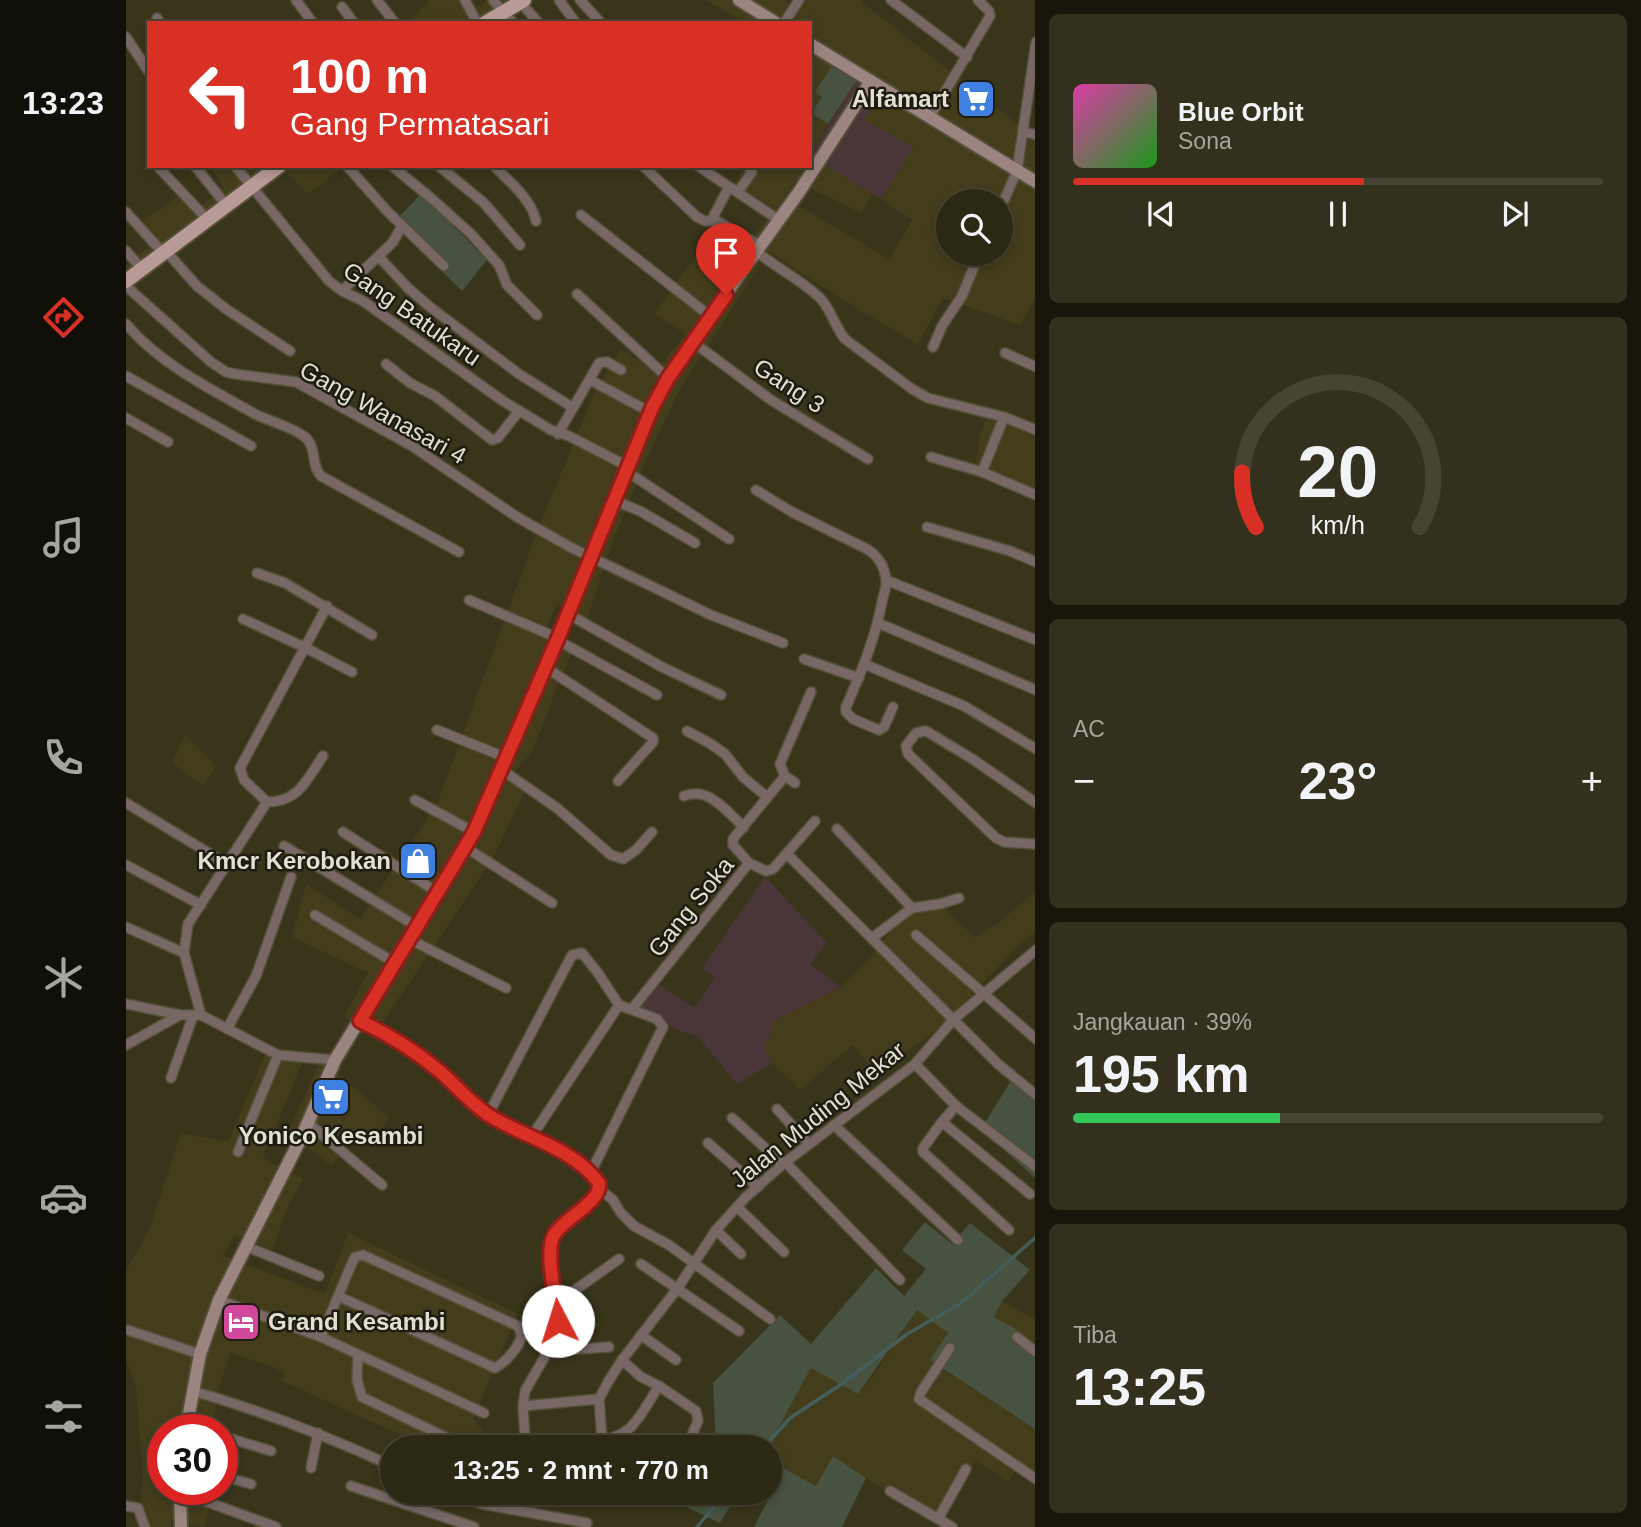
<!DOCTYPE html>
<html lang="id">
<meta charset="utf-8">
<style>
:root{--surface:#2b2814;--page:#33301d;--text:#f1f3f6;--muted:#a6a6a0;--line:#474434;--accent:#d93025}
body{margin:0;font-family:Arial,sans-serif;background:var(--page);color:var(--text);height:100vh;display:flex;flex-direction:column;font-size:26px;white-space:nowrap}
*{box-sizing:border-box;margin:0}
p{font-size:23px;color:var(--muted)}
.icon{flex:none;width:38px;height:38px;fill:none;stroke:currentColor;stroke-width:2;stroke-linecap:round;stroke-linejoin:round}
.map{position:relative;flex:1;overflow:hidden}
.drawer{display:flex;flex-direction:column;gap:14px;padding:14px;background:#18160b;width:606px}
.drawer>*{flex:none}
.guide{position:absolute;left:21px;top:21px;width:665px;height:147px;border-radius:0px;box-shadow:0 4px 10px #0003,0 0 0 2px var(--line);background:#d93025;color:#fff;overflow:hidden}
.buttons{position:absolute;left:810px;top:189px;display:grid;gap:14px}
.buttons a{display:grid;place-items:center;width:77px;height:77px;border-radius:50%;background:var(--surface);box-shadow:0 4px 10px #0003,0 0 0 2px var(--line);font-size:35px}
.speed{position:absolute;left:21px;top:1414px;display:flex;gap:14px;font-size:35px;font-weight:700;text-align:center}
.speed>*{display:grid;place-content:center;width:91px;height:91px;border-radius:50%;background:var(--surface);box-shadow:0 4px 10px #0003,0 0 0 2px var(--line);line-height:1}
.speed .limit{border:10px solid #d22;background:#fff;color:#111}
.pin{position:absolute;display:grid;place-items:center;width:60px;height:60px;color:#fff;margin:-72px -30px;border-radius:50% 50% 50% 0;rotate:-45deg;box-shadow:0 0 7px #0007}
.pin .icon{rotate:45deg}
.me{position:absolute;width:77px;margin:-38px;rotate:355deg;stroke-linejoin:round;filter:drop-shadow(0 0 5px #0008)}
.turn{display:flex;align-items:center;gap:24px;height:147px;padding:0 28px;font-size:32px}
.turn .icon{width:91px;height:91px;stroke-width:2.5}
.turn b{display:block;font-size:49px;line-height:60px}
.big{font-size:52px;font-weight:700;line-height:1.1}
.drawer .card{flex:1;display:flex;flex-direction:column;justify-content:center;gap:10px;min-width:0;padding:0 24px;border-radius:10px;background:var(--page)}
.drawer .dial{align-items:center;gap:0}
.dial svg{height:182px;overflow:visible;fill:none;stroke:var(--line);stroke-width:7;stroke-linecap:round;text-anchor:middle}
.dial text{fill:var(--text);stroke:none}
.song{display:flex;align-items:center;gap:21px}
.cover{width:84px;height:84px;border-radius:10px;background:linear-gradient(135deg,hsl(320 70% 55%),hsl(120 70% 35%))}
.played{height:7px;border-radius:4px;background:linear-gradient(90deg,var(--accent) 55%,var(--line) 55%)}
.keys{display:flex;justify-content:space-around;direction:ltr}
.heat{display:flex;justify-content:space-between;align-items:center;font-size:38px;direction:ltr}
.charge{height:10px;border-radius:5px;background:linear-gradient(90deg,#34c759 39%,var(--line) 0)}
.trip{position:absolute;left:254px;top:1435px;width:402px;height:70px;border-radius:35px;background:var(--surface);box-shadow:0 4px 10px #0003,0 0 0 2px var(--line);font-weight:700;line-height:70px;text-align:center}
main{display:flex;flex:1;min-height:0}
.tabs{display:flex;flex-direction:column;width:126px;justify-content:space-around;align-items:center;background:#111008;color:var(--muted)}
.tabs .icon{width:49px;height:49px}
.tabs .current{color:var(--accent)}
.tabs b{font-size:32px;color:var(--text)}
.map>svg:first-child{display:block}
.built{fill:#433d1c;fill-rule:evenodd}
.industrial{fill:#4a3539}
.green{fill:#475241}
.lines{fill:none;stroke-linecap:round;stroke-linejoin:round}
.stream{stroke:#445e5b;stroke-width:3.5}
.street-casing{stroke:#545038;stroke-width:12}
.secondary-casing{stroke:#545038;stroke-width:16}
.primary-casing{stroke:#545038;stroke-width:18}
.street{stroke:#776866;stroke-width:9}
.secondary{stroke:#9c8581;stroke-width:12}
.primary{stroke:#b89b96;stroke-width:14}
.route-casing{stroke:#8d1f18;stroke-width:18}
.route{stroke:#d93025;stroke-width:12}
.labels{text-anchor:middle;stroke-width:5;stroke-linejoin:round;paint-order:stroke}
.poi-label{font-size:24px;font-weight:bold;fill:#e2e0d1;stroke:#1e1c11;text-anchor:end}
.street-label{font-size:24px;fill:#e2e0d1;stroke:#1e1c11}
</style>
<main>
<nav class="tabs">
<b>13:23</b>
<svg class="icon current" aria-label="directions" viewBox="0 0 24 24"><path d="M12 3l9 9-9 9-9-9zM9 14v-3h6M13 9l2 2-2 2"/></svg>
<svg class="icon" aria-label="music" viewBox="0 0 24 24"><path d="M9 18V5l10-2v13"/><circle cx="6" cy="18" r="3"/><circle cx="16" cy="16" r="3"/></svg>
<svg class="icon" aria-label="phone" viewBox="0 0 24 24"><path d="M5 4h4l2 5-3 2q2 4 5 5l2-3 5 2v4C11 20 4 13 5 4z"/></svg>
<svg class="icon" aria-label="climate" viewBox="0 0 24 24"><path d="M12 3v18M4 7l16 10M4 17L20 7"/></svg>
<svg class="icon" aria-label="car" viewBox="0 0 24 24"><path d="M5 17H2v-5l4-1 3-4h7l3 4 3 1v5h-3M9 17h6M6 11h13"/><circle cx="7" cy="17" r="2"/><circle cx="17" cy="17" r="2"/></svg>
<svg class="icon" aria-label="filters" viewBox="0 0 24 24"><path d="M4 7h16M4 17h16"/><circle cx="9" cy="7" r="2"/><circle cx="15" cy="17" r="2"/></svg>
</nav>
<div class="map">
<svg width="910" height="1527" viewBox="0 0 910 1527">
<rect width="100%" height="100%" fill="#39351b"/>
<!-- built -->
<g class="built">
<polygon points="304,0 336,0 345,10 363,0 408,0 379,23 282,23"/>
<path d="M 579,0 L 658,0 L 670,9 L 674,0 L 737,0 L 736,2 L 909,138 L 909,298 L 894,325 L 817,298 L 792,344 L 735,311 L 643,252 L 555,387 L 522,456 L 485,546 L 461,619 L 431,603 L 419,632 L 447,647 L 405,754 L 382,777 L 399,791 L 367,858 L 249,1034 L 218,1016 L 242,973 L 166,937 L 180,884 L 234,919 L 311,804 L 412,529 L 470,389 L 495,350 L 530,371 L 560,334 L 528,314 L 595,222 L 625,240 L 647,211 L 606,186 L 619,166 L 684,166 L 684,155 L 747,194 L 735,213 L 669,181 L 658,197 L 763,259 L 786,220 L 755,199 L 787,147 L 696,97 L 685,113 L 702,124 L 684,153 L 684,23 L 621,23 ZM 822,201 L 875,201 L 875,254 L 822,254 Z"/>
<polygon points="92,166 218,166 182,194 158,170 0,284 0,265 22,247 8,227 58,192 73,207 98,188 87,170"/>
<polygon points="863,409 909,428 909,491 850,465 854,435"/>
<polygon points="59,735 90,766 77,785 46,763"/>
<polygon points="909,892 909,932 892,946 816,1026 751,1074 726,1045 675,1090 646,1063 638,1048 649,1020 715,987 750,951 772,921 811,902 849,937 872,923"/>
<polygon points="140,1052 179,1055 137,1158 177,1179 164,1202 146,1249 109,1235 97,1256 199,1294 222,1233 392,1314 347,1419 371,1447 301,1447 156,1381 159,1372 104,1352 93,1389 86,1430 37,1430 37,1489 71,1489 69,1495 86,1501 78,1527 45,1520 45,1527 20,1527 15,1496 17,1478 10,1389 0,1360 0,1271 24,1228 55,1133 102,1142"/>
<polygon points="195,1060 264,1118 244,1142 233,1134 205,1166 162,1132"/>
<polygon points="876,1301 909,1319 909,1347 868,1317"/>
<polygon points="791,1310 822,1333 804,1361 909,1429 909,1477 892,1466 882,1481 850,1461 809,1523 707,1456 690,1486 644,1461 644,1447 642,1447 685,1368 733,1393 749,1373"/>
</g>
<!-- industrial -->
<g class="industrial">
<polygon points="734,75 757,88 738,120 787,147 755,199 684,155"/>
<polygon points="639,877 701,943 684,964 715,987 649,1020 638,1048 646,1063 611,1084 572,1037 549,1029 506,1001 522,977 568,1008 589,978 576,968"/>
</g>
<!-- green -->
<g class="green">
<polygon points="710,60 734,75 702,124 685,113 696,97 689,92"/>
<polygon points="295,194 361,260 336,291 267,223"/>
<polygon points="886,1079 909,1096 909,1178 855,1129"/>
<polygon points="799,1222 826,1244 844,1223 904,1270 876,1301 868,1317 888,1328 909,1347 909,1429 804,1360 822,1333 791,1310 732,1394 685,1368 642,1447 590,1447 587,1383 654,1315 685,1344 750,1268 778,1296 800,1269 776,1250"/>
<polygon points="707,1456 740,1478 716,1527 628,1527 648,1488 644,1486 644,1461 690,1486"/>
<polygon points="531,1493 612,1493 594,1523"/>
</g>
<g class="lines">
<!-- stream -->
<g class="stream">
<polyline points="638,1447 664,1418 714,1385 781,1334 834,1304 910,1237"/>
<polyline points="571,1527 599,1493"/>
</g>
<defs>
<g id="street">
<polyline points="170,0 187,23"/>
<polyline points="251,0 269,23"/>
<polyline points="339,0 351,23"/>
<polyline points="367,0 387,23"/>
<polyline points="433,0 450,23"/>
<polyline points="454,0 475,23"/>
<polyline points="765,0 841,57"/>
<polyline points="394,2 413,23"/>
<polyline points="216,7 228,23"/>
<polyline points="31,18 34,23"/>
<polyline points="658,23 673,0"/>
<polyline points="0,37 23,72"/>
<polyline points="804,117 864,16 863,11 852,0"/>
<polyline points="898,132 910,135"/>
<polyline points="69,166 100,205"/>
<polyline points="109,166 203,281 216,291 237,301 377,401 425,430 443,436 501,466"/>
<polyline points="221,166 261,211 318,266"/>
<polyline points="266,166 305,198 345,234 373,265 381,285 411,315"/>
<polyline points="313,166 358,203 394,245"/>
<path d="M 368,166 C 383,181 406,200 410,221"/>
<polyline points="517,166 571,217 579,221 591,221 635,246"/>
<polyline points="572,166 653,220"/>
<polyline points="34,169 81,219"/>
<polyline points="612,192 626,172 622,166"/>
<polyline points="875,207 891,171 910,42"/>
<polyline points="0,212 37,253"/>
<polyline points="455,215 584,316"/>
<polyline points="586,219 603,187"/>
<polyline points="0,251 16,269"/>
<polyline points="40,251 71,286 100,309 164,351"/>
<path d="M 631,252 C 651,268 675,280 693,297 C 705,308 708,326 719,339 L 786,389 L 802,398 L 878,417 L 910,430"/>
<polyline points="253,257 282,288 304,307 393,374 446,407"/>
<polyline points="0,286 85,362 100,372 109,374 170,382 286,446 391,517 444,547 585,615 657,643"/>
<polyline points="216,291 267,242 276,226"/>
<polyline points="451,294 542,378"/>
<path d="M 0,324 C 34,364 84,389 129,414 C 145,422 165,426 179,437 C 191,447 185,466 195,476 L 333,552"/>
<polyline points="567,342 645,400 742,459"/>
<polyline points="807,347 816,326 836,296 853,254"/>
<polyline points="879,353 910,367"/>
<polyline points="260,364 284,383 309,396 366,440 372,438 393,411"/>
<polyline points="0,376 125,446"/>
<polyline points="464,380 524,412"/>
<polyline points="0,418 42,442"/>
<polyline points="432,434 473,363 481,362 495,370"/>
<polyline points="805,457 856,472 910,495"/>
<polyline points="500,471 603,539"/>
<polyline points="856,472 878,417"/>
<path d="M 630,490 L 666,512 L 741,549 C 752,556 759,567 760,581 C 761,587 757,596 756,602 C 749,639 735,673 720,707 L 720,712 L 727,719 L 753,730 L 758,727 L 767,707"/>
<polyline points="487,500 514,511 569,543"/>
<polyline points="801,527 884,551 910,562"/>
<polyline points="131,573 159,583 246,635"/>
<polyline points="760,580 910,640"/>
<polyline points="343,600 432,638"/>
<polyline points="442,614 536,667 595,695"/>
<polyline points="117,619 178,647 226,672"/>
<polyline points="752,623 910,690"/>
<polyline points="431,640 531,695"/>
<polyline points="678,659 733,678"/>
<polyline points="738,664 838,706 910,749"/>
<polyline points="419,667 527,738 527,742 492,781"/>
<polyline points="311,730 381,758"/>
<polyline points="561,731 585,744 599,754 617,777 641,797"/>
<polyline points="376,770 431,808 485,855 497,859 510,850 526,832"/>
<polyline points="659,776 607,839 607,845 623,863 640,871 647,869 689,821"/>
<polyline points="669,783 659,776 654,764 685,692"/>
<path d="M 558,796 C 583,786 601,812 618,827"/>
<polyline points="289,800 348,832"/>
<polyline points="141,802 62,924 58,953 75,1015 152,1055 209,1060"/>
<polyline points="141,802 118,780 114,768 201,606"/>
<path d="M 141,802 C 173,802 181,779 197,756"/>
<polyline points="0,803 101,864"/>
<polyline points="910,803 848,760 800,731 790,733 780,746 782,754 870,838 878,842 910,844"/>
<polyline points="711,829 786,908"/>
<polyline points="217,832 311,892"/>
<polyline points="158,846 290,926"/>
<polyline points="339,847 426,903"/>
<polyline points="661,854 872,1064 910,1095"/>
<polyline points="0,865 75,905"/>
<polyline points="189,915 269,963"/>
<polyline points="0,927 58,953"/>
<polyline points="790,935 910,1039"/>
<polyline points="746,938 786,908 814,904 833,898"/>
<polyline points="283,939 380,988"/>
<polyline points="0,1004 54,1015 75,1015"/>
<polyline points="506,1009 623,863"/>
<path d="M 234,1021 C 262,1035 288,1050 312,1070 C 332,1087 350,1109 374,1121 C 398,1134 470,1160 474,1189 L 487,1200 L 495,1213 L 508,1226 L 543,1245 L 644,1319"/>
<polyline points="101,1029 130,976 165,877"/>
<polyline points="0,1045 54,1015"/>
<polyline points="789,1064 830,1106 816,1122 904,1194"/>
<polyline points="45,1078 67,1016"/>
<polyline points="830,1106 910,1167"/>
<polyline points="651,1109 683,1144"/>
<polyline points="362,1115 446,955 456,953 472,973 493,1005 531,1019 537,1027 465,1172"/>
<polyline points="606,1118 657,1164"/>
<polyline points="181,1122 256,1185"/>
<polyline points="816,1122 797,1148 797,1152 883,1230"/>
<polyline points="708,1125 832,1240"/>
<polyline points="406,1136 493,1005"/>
<polyline points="582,1143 632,1187"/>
<polyline points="112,1152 152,1055"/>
<polyline points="659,1162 774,1280"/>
<polyline points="611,1207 658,1252"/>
<polyline points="590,1230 615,1254"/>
<polyline points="119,1246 193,1276"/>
<polyline points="515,1264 613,1331"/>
<polyline points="93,1300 195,1337 358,1413"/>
<polyline points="432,1302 493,1259"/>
<polyline points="2,1330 74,1354"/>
<polyline points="515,1335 550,1360"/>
<path d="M 195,1337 L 226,1263 L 229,1257 L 237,1255 L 392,1326 L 396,1336 C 392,1348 380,1362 369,1368 L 212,1296"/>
<polyline points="891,1337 910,1352"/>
<polyline points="824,1348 795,1392 793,1399 910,1479"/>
<polyline points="422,1351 483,1347"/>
<polyline points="232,1355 231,1380 236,1397 340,1447"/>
<polyline points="496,1360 515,1377 533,1386 570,1411 572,1421 561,1446"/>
<path d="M 67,1391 C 136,1411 201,1436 266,1466"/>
<polyline points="397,1406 473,1399"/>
<polyline points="60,1425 79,1430"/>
<polyline points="96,1436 145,1451"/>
<polyline points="476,1440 473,1399 482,1382 496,1360 551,1289 590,1230 619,1198 657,1164 789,1064 828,1019 910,950"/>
<polyline points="407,1447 399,1438 397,1406 399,1391 422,1351 432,1321 424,1256 425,1242 429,1232 471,1194 474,1189"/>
<path d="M 424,1447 C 448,1444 486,1445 505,1427 C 516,1416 524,1399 533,1386"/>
<polyline points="185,1468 192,1433"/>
<polyline points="96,1476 125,1484"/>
<polyline points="225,1486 348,1527"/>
<polyline points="764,1491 826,1527"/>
<polyline points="54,1492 150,1527"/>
<polyline points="326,1493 356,1504 461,1523"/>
<polyline points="0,1506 12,1508 19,1527"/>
<polyline points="812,1519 840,1469"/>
</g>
<g id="secondary">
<polyline points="613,0 650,23"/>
<polyline points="684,44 910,182"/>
<polyline points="60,1430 74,1354 93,1300 176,1136 209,1060 348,832 431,640 515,432 533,394 584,316 673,192 745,81"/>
<polyline points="54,1489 55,1527"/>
</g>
<g id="primary">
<polyline points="359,23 398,0"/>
<polyline points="0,281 153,166"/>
</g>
</defs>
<!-- street casing -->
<use href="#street" class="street-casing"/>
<!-- secondary casing -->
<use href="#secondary" class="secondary-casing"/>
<!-- primary casing -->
<use href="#primary" class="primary-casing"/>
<!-- street -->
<use href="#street" class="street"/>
<!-- secondary -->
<use href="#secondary" class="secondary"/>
<!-- primary -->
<use href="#primary" class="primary"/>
</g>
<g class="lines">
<defs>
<path id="route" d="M 432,1321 C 431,1299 418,1253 428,1235 C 437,1219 476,1202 473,1183 C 447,1148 400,1138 364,1116 C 345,1104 329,1084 312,1070 C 288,1050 262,1034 234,1021 L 348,832 L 432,638 L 526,408 L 542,378 L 600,295"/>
</defs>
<!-- route casing -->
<use href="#route" class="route-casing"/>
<!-- route -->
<use href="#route" class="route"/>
</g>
<!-- icons -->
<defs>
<symbol id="supermarket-square" viewBox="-11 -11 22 22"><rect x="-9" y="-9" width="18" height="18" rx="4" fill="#3f7fe0" stroke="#1e1c11"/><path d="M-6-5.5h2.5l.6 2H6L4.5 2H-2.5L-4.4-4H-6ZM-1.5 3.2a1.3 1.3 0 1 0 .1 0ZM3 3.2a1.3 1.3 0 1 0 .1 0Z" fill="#fff"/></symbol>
<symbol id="shop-square" viewBox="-11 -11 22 22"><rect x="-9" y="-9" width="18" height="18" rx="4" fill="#3f7fe0" stroke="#1e1c11"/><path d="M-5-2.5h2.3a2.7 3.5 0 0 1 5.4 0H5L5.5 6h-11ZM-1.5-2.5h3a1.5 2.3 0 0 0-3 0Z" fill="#fff"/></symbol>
<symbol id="hotel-square" viewBox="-11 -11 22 22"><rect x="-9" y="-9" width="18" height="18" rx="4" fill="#d1479c" stroke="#1e1c11"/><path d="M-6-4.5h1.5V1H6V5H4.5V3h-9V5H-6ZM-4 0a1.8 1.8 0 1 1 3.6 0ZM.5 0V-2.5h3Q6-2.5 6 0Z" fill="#fff"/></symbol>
</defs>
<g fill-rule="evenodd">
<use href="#supermarket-square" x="828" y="77" width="44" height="44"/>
<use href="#shop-square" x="270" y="839" width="44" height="44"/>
<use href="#supermarket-square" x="183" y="1075" width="44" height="44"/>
<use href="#hotel-square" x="93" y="1300" width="44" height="44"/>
</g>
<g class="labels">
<!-- poi labels -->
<g class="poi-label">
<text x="823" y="107">Alfamart</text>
<text x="265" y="869">Kmcr Kerobokan</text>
<text x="205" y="1144" text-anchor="middle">Yonico Kesambi</text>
<text x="142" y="1330" text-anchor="start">Grand Kesambi</text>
</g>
<!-- street labels -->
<g class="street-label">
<text transform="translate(286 314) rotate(35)" y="8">Gang Batukaru</text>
<text transform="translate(663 386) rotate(33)" y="8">Gang 3</text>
<text transform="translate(257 413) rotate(29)" y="8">Gang Wanasari 4</text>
<text transform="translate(565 907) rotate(-51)" y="8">Gang Soka</text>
<text transform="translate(692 1115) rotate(-39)" y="8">Jalan Muding Mekar</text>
</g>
</g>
</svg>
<div class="buttons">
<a><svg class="icon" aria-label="search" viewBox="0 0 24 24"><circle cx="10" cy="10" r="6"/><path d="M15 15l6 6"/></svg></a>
</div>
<div class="speed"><div class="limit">30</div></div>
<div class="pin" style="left:600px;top:295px;background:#d93025"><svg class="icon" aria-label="arrive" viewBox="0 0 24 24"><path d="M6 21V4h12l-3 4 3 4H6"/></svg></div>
<svg class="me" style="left:432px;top:1321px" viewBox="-20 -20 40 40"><circle r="19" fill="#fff"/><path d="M0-13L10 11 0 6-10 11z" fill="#d93025"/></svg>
<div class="trip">13:25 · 2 mnt · 770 m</div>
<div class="guide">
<div class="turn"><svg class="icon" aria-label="left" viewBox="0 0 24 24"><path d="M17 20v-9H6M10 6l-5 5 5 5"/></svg><div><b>100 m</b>Gang Permatasari</div></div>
</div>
</div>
<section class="drawer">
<div class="card">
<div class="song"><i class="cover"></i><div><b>Blue Orbit</b><p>Sona</p></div></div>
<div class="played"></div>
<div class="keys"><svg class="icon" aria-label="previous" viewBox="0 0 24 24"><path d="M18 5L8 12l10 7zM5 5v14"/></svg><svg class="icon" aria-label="pause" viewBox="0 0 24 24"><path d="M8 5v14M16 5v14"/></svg><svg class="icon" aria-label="next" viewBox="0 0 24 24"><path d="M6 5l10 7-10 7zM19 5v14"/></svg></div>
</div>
<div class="card dial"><svg viewBox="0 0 100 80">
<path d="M14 69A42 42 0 1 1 86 69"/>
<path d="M14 69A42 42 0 0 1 8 45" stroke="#d93025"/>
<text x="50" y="56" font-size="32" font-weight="700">20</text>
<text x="50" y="72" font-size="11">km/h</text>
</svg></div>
<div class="card"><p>AC</p>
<div class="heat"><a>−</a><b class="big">23°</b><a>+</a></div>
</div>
<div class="card"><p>Jangkauan · 39%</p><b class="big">195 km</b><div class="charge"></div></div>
<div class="card"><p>Tiba</p><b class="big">13:25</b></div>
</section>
</main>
